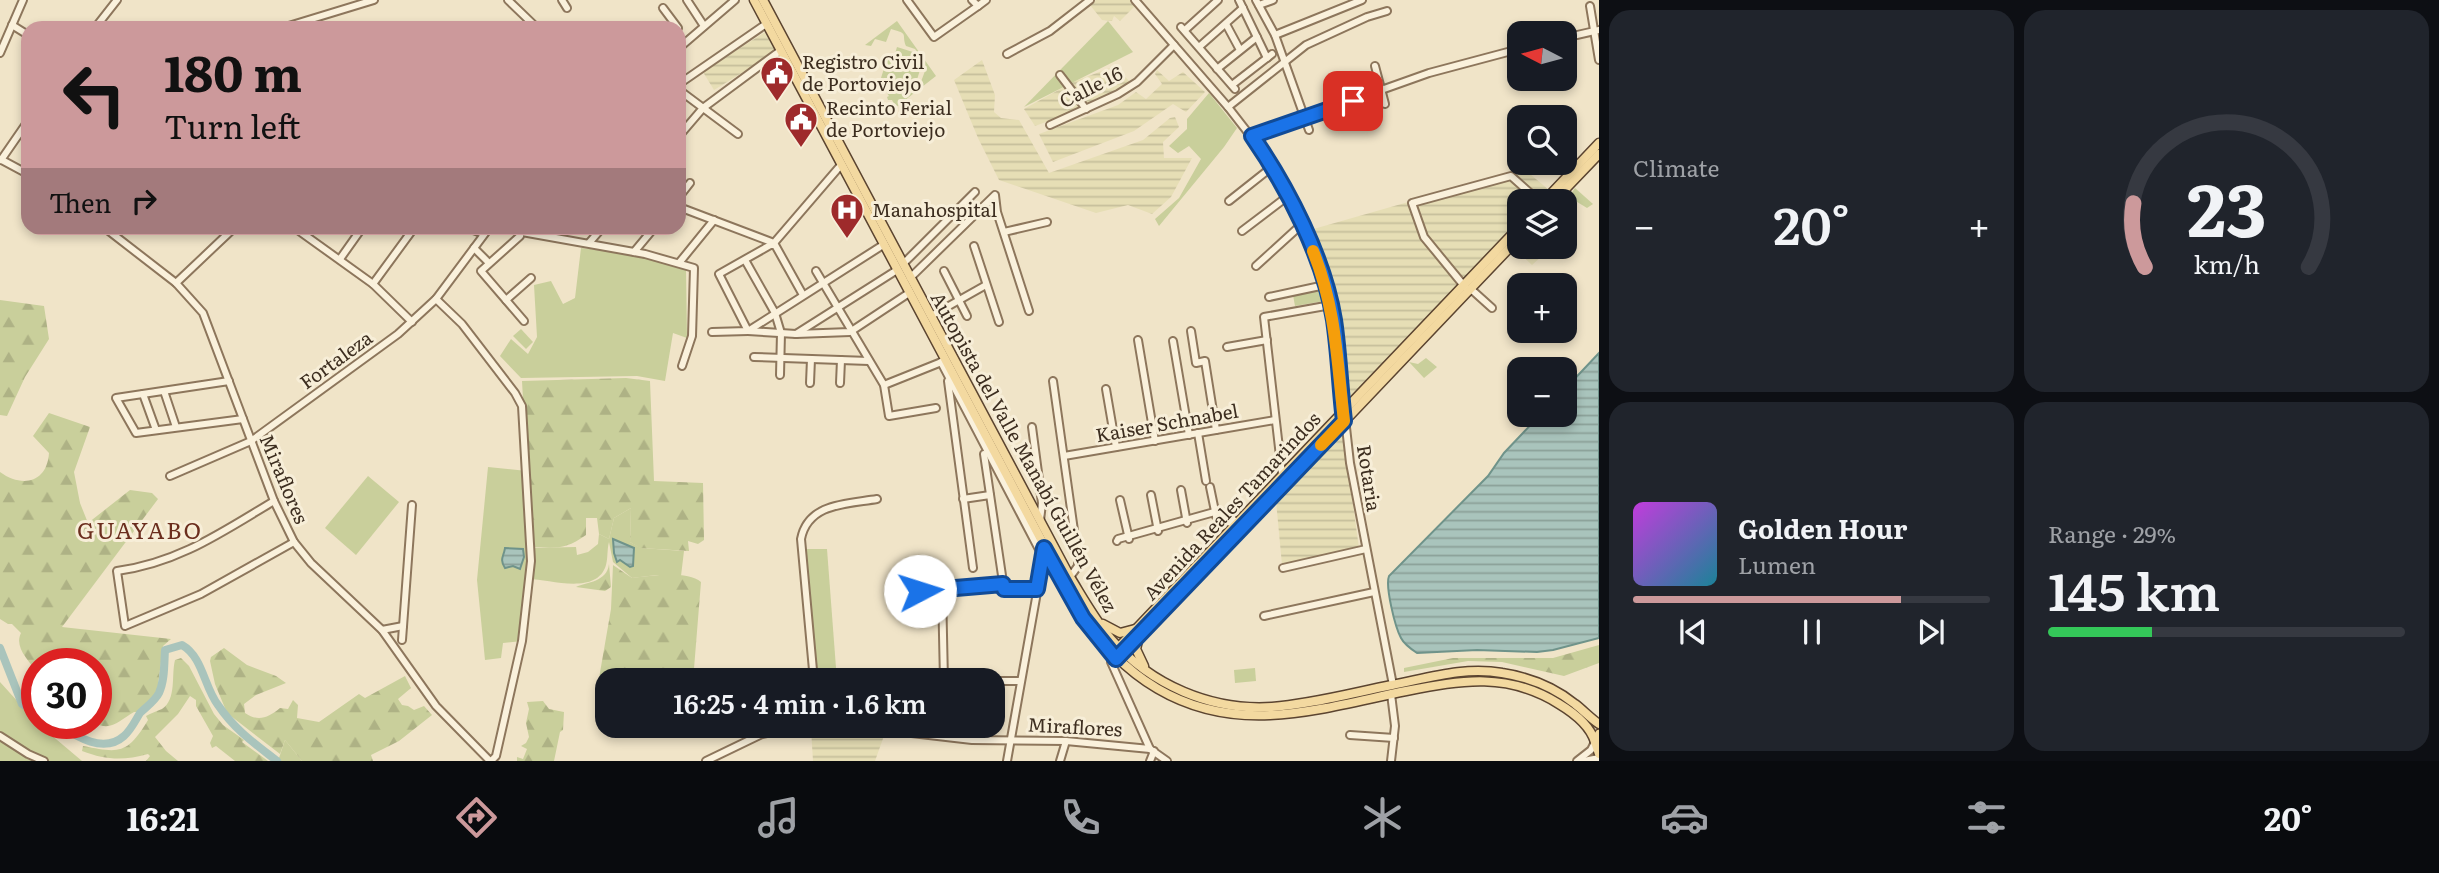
<!DOCTYPE html>
<meta charset="utf-8">
<style>
:root{--surface:#171b24;--page:#20242c;--text:#f1f3f6;--muted:#9ea1a6;--line:#363941;--accent:#cc999b}
body{margin:0;font-family:Literata,serif;background:var(--page);color:var(--text);height:100vh;display:flex;flex-direction:column;font-size:26px;white-space:nowrap}
*{box-sizing:border-box;margin:0}
p{font-size:23px;color:var(--muted)}
.icon{flex:none;width:38px;height:38px;fill:none;stroke:currentColor;stroke-width:2;stroke-linecap:round;stroke-linejoin:round}
.map{position:relative;flex:1;overflow:hidden}
.sheet{display:flex;flex-direction:column;gap:10px;padding:10px;background:#0d0f14;width:840px}
.sheet>*{flex:none}
.banner{position:absolute;left:21px;top:21px;width:665px;height:214px;border-radius:21px;box-shadow:0 4px 10px #0003;background:#cc999b;color:#111;overflow:hidden}
.needle{width:46px;rotate:276deg}
.controls{position:absolute;left:1507px;top:21px;display:grid;gap:14px}
.controls a{display:grid;place-items:center;width:70px;height:70px;border-radius:14px;background:var(--surface);box-shadow:0 4px 10px #0003;font-size:35px}
.speed{position:absolute;left:21px;top:648px;display:flex;gap:14px;font-size:35px;font-weight:700;text-align:center}
.speed>*{display:grid;place-content:center;width:91px;height:91px;border-radius:50%;background:var(--surface);box-shadow:0 4px 10px #0003;line-height:1}
.speed .limit{border:10px solid #d22;background:#fff;color:#111}
.pin{position:absolute;display:grid;place-items:center;width:60px;height:60px;color:#fff;margin:-30px;border-radius:14px;box-shadow:0 4px 10px #0006}
.me{position:absolute;width:77px;margin:-38px;rotate:85deg;stroke-linejoin:round;filter:drop-shadow(0 0 5px #0008)}
.turn{display:flex;align-items:center;gap:24px;height:147px;padding:0 28px;font-size:32px}
.turn .icon{width:91px;height:91px;stroke-width:2.5}
.turn b{display:block;font-size:49px;line-height:60px}
.then{display:flex;align-items:center;height:66px;padding:0 28px;background:#0003;gap:14px;font-size:26px}
.big{font-size:52px;font-weight:600;line-height:1.1}
.sheet .tile{flex:1;display:flex;flex-direction:column;justify-content:center;gap:10px;min-width:0;padding:0 24px;border-radius:21px;background:var(--page)}
.sheet .dial{align-items:center;gap:0}
.dial svg{height:182px;overflow:visible;fill:none;stroke:var(--line);stroke-width:7;stroke-linecap:round;text-anchor:middle}
.dial text{fill:var(--text);stroke:none}
.song{display:flex;align-items:center;gap:21px}
.cover{width:84px;height:84px;border-radius:10px;background:linear-gradient(135deg,hsl(290 70% 55%),hsl(190 70% 35%))}
.played{height:7px;border-radius:4px;background:linear-gradient(90deg,var(--accent) 75%,var(--line) 75%)}
.keys{display:flex;justify-content:space-around;direction:ltr}
.heat{display:flex;justify-content:space-between;align-items:center;font-size:38px;direction:ltr}
.charge{height:10px;border-radius:5px;background:linear-gradient(90deg,#34c759 29%,var(--line) 0)}
.sheet .tiles{flex:1;display:grid;gap:10px;grid-template-columns:repeat(2,1fr)}
.trip{position:absolute;left:595px;top:668px;width:410px;height:70px;border-radius:21px;background:var(--surface);box-shadow:0 4px 10px #0003;font-weight:600;line-height:70px;text-align:center}
.menu{display:flex;height:112px;justify-content:space-around;align-items:center;background:#090b0e;color:var(--muted)}
.menu .icon{width:49px;height:49px}
.menu .current{color:var(--accent)}
.menu b{font-size:32px;color:var(--text)}
main{display:flex;flex:1;min-height:0}
.map>svg:first-child{display:block}
.farmland{fill:url(#farmland-rules)}
.green{fill:#c9cf9b;fill-rule:evenodd}
.forest{fill:url(#forest-firs)}
.water{fill:url(#water-rules);stroke:#6f938a;stroke-width:2}
.lines{fill:none;stroke-linecap:round;stroke-linejoin:round}
.river{stroke:#a9c4bc;stroke-width:8}
.minor-casing{stroke:#8d765c;stroke-width:10}
.major-casing{stroke:#5b4430;stroke-width:11}
.minor{stroke:#faf1dc;stroke-width:6}
.major{stroke:#f3d9a0;stroke-width:8}
.route-casing{stroke:#114b97;stroke-width:18}
.route{stroke:#1a73e8;stroke-width:12}
.slow{stroke:#f59e0b;stroke-width:12}
.labels{text-anchor:middle;stroke-width:6;stroke-linejoin:round;paint-order:stroke}
.poi-label{font-size:19px;fill:#3d2e20;stroke:#f7eed8;text-anchor:start}
.street-label{font-size:19px;fill:#3d2e20;stroke:#f7eed8}
.quarter-label{font-size:23px;letter-spacing:2px;fill:#6b2e1e;stroke:#f7eed8}
</style>
<main>
<div class="map">
<svg width="1599" height="761" viewBox="0 0 1599 761">
<defs>
<pattern id="farmland-rules" width="6" height="5" patternUnits="userSpaceOnUse" patternTransform="scale(1.75)"><rect width="6" height="5" fill="#e6deb5"/><path d="M0 2.5h6" fill="none" stroke="#c6bf9b"/></pattern>
<pattern id="forest-firs" width="22" height="20" patternUnits="userSpaceOnUse" patternTransform="scale(1.75)"><rect width="22" height="20" fill="#c9cf9b"/><path d="M5 1l3.5 6h-7zM16 11l3.5 6h-7z" fill="#aeb285"/></pattern>
<pattern id="water-rules" width="6" height="5" patternUnits="userSpaceOnUse" patternTransform="scale(1.75)"><rect width="6" height="5" fill="#a9c4bc"/><path d="M0 2.5h6" fill="none" stroke="#8ba098"/></pattern>
</defs>
<rect width="100%" height="100%" fill="#f0e4c8"/>
<!-- farmland -->
<g class="farmland">
<polygon points="1096,0 1131,0 1136,5 1120,21 1114,16 1112,21 1102,20 1090,5"/>
<polygon points="765,32 776,52 714,90 703,72"/>
<polygon points="982,60 995,95 994,112 1001,118 1019,120 1049,173 1143,140 1170,118 1175,117 1179,127 1163,142 1164,158 1192,158 1171,197 1152,214 1128,205 1096,213 999,180 978,138 954,80"/>
<polygon points="1115,66 1131,83 1095,104 1035,126 1024,109 1073,82"/>
<polygon points="1157,70 1169,81 1183,72 1205,92 1186,112 1173,104 1134,131 1053,162 1039,134 1118,105 1136,92 1146,99 1162,84 1155,74"/>
<polygon points="1524,169 1549,190 1538,201 1519,201 1519,221 1346,405 1340,333 1334,303 1310,230"/>
<polygon points="1519,245 1519,247 1552,247 1532,265 1515,249"/>
<polygon points="1340,432 1343,433 1359,548 1282,565 1276,501"/>
<polygon points="830,728 885,733 875,761 813,761 811,729"/>
</g>
<!-- green -->
<g class="green">
<path d="M 897,21 L 936,76 L 882,118 L 878,109 L 884,105 L 891,109 L 894,104 L 892,100 L 888,100 L 887,97 L 889,96 L 878,81 L 914,92 L 919,87 L 925,71 L 917,61 L 919,54 L 915,49 L 906,46 C 901,34 910,34 891,29 L 886,42 L 875,39 L 871,46 L 865,45 Z"/>
<polygon points="1108,21 1133,52 1024,107"/>
<polygon points="897,47 916,53 913,63 894,57"/>
<polygon points="887,59 920,70 914,89 881,78"/>
<polygon points="1209,93 1237,128 1224,147 1159,226 1155,219 1179,198 1201,159 1189,146 1178,153 1169,146 1187,129 1187,119"/>
<polygon points="1575,188 1593,204 1587,208 1569,197"/>
<polygon points="581,248 638,254 686,269 687,338 673,333 665,381 637,376 521,378 500,356 511,339 528,354 537,337 534,285 551,281 563,304 575,298"/>
<polygon points="1323,287 1324,301 1295,306 1293,295"/>
<polygon points="521,329 533,342 526,349 513,336"/>
<polygon points="1426,358 1437,367 1424,378 1409,362 1418,364"/>
<path d="M 488,467 L 527,471 L 530,548 L 576,547 L 577,555 L 588,552 L 598,544 L 599,534 L 609,539 L 614,518 L 631,508 L 630,542 L 641,548 L 684,551 L 681,576 L 657,575 L 632,578 L 613,562 L 609,542 C 607,549 608,558 606,565 C 597,596 549,579 529,579 L 522,641 L 503,643 L 501,658 L 485,660 L 477,580 ZM 634,551 L 634,561 L 630,567 L 620,560 L 617,561 L 614,553 Z"/>
<polygon points="368,476 399,502 356,555 325,528"/>
<polygon points="805,549 827,549 837,681 817,681"/>
<polygon points="1255,668 1256,681 1235,683 1234,670"/>
<polygon points="0,682 37,723 82,761 0,761"/>
<polygon points="285,740 302,761 278,761"/>
</g>
<!-- forest -->
<g class="forest">
<polygon points="0,300 44,306 49,339 25,377 7,416 0,415"/>
<path d="M 626,378 L 650,381 L 654,481 L 703,483 L 704,540 L 698,544 L 688,541 L 689,551 L 640,548 L 630,542 L 631,508 L 614,518 L 609,539 L 599,534 L 597,518 L 586,518 L 586,535 C 565,550 556,548 531,547 L 522,381 Z"/>
<path d="M 49,413 L 90,427 L 74,472 L 80,503 L 88,523 L 130,490 L 152,493 L 158,499 L 62,627 L 171,639 L 163,646 L 157,693 L 138,712 L 134,712 C 120,720 111,732 95,723 L 96,663 L 37,663 L 37,672 C 28,660 14,647 21,633 L 12,624 L 8,624 L 0,619 L 0,472 C 22,488 47,483 49,453 L 33,436 Z"/>
<path d="M 609,564 L 611,587 L 605,591 L 576,587 C 587,582 607,582 609,564 Z"/>
<path d="M 613,565 L 632,578 C 649,576 687,570 701,582 L 693,681 L 607,681 L 607,684 L 598,684 L 611,609 Z"/>
<polygon points="1599,645 1599,663 1564,676 1502,662 1468,661 1404,672 1404,668 1453,658 1553,658"/>
<path d="M 224,648 L 247,665 L 276,676 L 286,683 L 256,695 L 244,704 L 245,713 C 258,722 268,718 280,708 L 288,709 L 293,700 L 298,705 L 297,718 L 319,722 L 359,694 L 365,698 L 405,676 L 411,688 L 398,699 L 402,705 L 408,706 L 414,710 L 424,706 L 432,715 L 399,741 L 371,755 L 373,761 L 302,761 L 285,740 L 280,754 L 227,713 L 215,684 L 210,661 L 211,657 Z"/>
<path d="M 181,658 L 189,666 L 214,714 L 223,725 L 244,740 L 242,742 L 268,761 L 235,761 L 216,746 L 212,748 L 210,743 L 213,736 L 196,706 L 196,700 L 190,696 L 178,714 L 155,737 L 166,751 L 178,761 L 146,761 L 150,756 L 148,754 C 123,761 106,760 82,751 L 83,746 C 119,753 127,755 148,720 L 146,716 C 151,713 157,711 162,709 C 177,699 171,675 175,660 Z"/>
<polygon points="543,701 549,709 564,712 563,730 560,732 554,761 517,761 517,757 523,759 527,749 521,746 526,743 529,737 526,723 529,709 527,702"/>
</g>
<!-- water -->
<g class="water">
<path d="M 1599,353 L 1599,638 L 1553,650 L 1537,652 L 1477,650 L 1417,653 C 1411,649 1404,644 1401,638 C 1395,627 1385,586 1389,576 L 1488,476 L 1504,453 L 1540,415 L 1564,415 L 1565,389 Z"/>
<polygon points="613,539 634,548 633,566 630,567 620,560 617,562 614,553"/>
<path d="M 505,548 L 523,549 L 524,557 L 520,569 L 513,566 L 505,568 C 499,559 504,556 505,548 Z"/>
</g>
<g class="lines">
<!-- river -->
<g class="river">
<polyline points="0,648 22,704 37,712"/>
<path d="M 55,723 C 74,735 103,755 124,736 C 131,730 135,721 140,713 C 146,707 155,701 159,693 C 165,680 164,664 165,650 L 182,645 C 203,657 204,687 218,705 C 235,730 254,743 277,761"/>
</g>
<defs>
<g id="minor">
<polyline points="508,0 537,28"/>
<polyline points="562,0 567,8"/>
<polyline points="687,0 704,26"/>
<polyline points="907,0 934,37 978,6"/>
<polyline points="972,0 978,6 986,0"/>
<polyline points="1135,0 1228,107 1263,152 1293,206 1321,271 1334,320 1350,463 1393,685"/>
<polyline points="1239,0 1267,58"/>
<polyline points="1256,0 1275,35 1309,130"/>
<polyline points="1259,5 1273,0"/>
<polyline points="1590,6 1599,60"/>
<polyline points="663,8 678,28"/>
<polyline points="1226,24 1240,50"/>
<polyline points="12,25 28,35"/>
<polyline points="1181,27 1235,89"/>
<polyline points="95,28 117,0"/>
<polyline points="282,28 374,0"/>
<polyline points="1185,30 1218,0"/>
<polyline points="1275,35 1362,0"/>
<polyline points="1564,38 1599,30"/>
<polyline points="1199,47 1243,8"/>
<polyline points="679,48 735,0"/>
<polyline points="0,53 23,0"/>
<polyline points="1007,54 1050,31 1090,0"/>
<polyline points="1375,66 1385,104"/>
<polyline points="1217,69 1257,37"/>
<polyline points="1060,75 1086,109"/>
<polyline points="1340,77 1348,103"/>
<polyline points="679,84 766,24"/>
<polyline points="1232,85 1272,54"/>
<polyline points="679,90 738,134"/>
<polyline points="1228,107 1306,45 1367,17 1387,11"/>
<polyline points="1050,125 1118,94 1137,82 1174,45"/>
<polyline points="679,136 703,108 780,51"/>
<polyline points="1252,136 1429,73 1519,49"/>
<polyline points="0,159 28,174"/>
<polyline points="1,160 28,121"/>
<polyline points="679,197 690,183"/>
<polyline points="1229,201 1272,167"/>
<polyline points="679,207 774,243 841,165"/>
<polyline points="105,228 176,283 203,313 274,501 294,542 311,563 382,630 436,706 490,761"/>
<polyline points="295,228 373,284 412,322"/>
<polyline points="468,228 484,234"/>
<polyline points="511,228 522,232 645,254 694,268 692,336 682,366"/>
<polyline points="1242,231 1288,196"/>
<polyline points="1004,232 1047,222"/>
<polyline points="520,236 481,271 524,321"/>
<polyline points="589,243 602,228"/>
<polyline points="974,246 999,322"/>
<polyline points="474,248 489,263"/>
<polyline points="634,252 654,228"/>
<polyline points="340,259 362,228"/>
<polyline points="745,260 775,313 781,333 780,375"/>
<polyline points="679,263 714,220"/>
<polyline points="903,264 975,192"/>
<polyline points="1256,266 1301,225"/>
<polyline points="816,271 884,385 889,416 936,408"/>
<polyline points="944,271 967,316"/>
<polyline points="910,278 995,195 997,212 1029,311"/>
<polyline points="176,283 234,228"/>
<polyline points="373,284 414,228"/>
<polyline points="1465,287 1424,237 1412,203 1511,176 1539,201"/>
<polyline points="1472,290 1492,308"/>
<polyline points="803,295 774,243 719,274 748,331 796,334 897,270"/>
<polyline points="1269,297 1325,285"/>
<polyline points="436,299 462,324 515,393 522,406 531,561 522,641 496,756 491,761"/>
<polyline points="506,300 531,278"/>
<polyline points="931,316 986,285"/>
<polyline points="1191,331 1196,363 1205,361 1216,430"/>
<polyline points="712,332 748,331 883,245"/>
<polyline points="796,334 850,332 909,293"/>
<polyline points="1138,340 1155,441"/>
<polyline points="1173,341 1189,435"/>
<polyline points="1227,347 1267,340"/>
<polyline points="754,357 869,361"/>
<polyline points="941,362 1043,557"/>
<polyline points="229,381 116,398 136,433 243,419"/>
<polyline points="948,381 973,568"/>
<polyline points="1053,381 1078,559 1078,566 1070,577"/>
<polyline points="810,383 811,359"/>
<polyline points="840,383 841,360"/>
<polyline points="884,385 944,361"/>
<polyline points="1106,389 1116,447"/>
<polyline points="164,391 176,427"/>
<polyline points="143,394 156,430"/>
<polyline points="1032,427 1042,503 1040,521"/>
<polyline points="1198,433 1206,481"/>
<polyline points="984,454 1004,589 1037,589"/>
<polyline points="1064,456 1275,420"/>
<polyline points="1282,474 1264,317 1331,305"/>
<polyline points="170,476 251,441 398,334 436,299 489,228"/>
<polyline points="1210,487 1216,516"/>
<polyline points="1181,490 1187,523"/>
<polyline points="1151,495 1158,531"/>
<polyline points="963,499 990,495"/>
<polyline points="1120,500 1129,539"/>
<path d="M 274,501 C 222,532 178,563 117,571 L 125,626 L 201,594 L 294,542"/>
<polyline points="1216,516 1222,516 1235,527"/>
<polyline points="1117,541 1118,539 1218,511 1226,513 1238,524"/>
<polyline points="1283,568 1366,549"/>
<polyline points="942,589 944,681"/>
<polyline points="920,591 1003,584"/>
<polyline points="1264,616 1374,592"/>
<polyline points="382,630 403,626"/>
<polyline points="402,640 412,505"/>
<polyline points="1112,654 1111,662 1150,749 1167,761"/>
<path d="M 814,681 L 801,539 C 808,503 847,504 877,499"/>
<polyline points="992,681 1020,681"/>
<polyline points="830,726 877,729 972,740 1066,741 1150,749"/>
<polyline points="1350,735 1394,738"/>
<polyline points="0,736 28,754 44,761"/>
<polyline points="706,761 762,734 800,726"/>
<polyline points="1007,761 1044,553"/>
<polyline points="1060,761 1066,741"/>
<polyline points="1150,761 1154,751"/>
<polyline points="1391,761 1395,726 1391,694"/>
<polyline points="1577,761 1591,750 1595,742"/>
<polyline points="1584,761 1599,758"/>
</g>
<g id="major">
<path d="M 754,0 L 1077,607 C 1121,677 1184,719 1270,715 C 1315,713 1361,700 1406,691 C 1462,680 1508,672 1559,704 C 1574,713 1590,725 1595,742"/>
<path d="M 763,0 L 1070,577 C 1083,598 1095,620 1111,639 C 1151,685 1211,711 1272,707 C 1312,704 1352,693 1392,685 C 1428,678 1465,666 1502,673 C 1528,677 1554,687 1575,704 C 1583,710 1590,718 1599,724"/>
<polyline points="1544,201 1599,143"/>
<polyline points="1554,201 1599,154"/>
<polyline points="1103,624 1120,633 1135,629"/>
<polyline points="1139,637 1136,649 1144,666"/>
<polyline points="1115,651 1519,227"/>
<path d="M 1121,654 C 1255,517 1386,377 1519,238"/>
<polyline points="1599,734 1595,742 1599,754"/>
</g>
</defs>
<!-- minor casing -->
<use href="#minor" class="minor-casing"/>
<!-- major casing -->
<use href="#major" class="major-casing"/>
<!-- minor -->
<use href="#minor" class="minor"/>
<!-- major -->
<use href="#major" class="major"/>
</g>
<g class="lines">
<defs>
<path id="route" d="M 920,591 L 1003,584 L 1004,589 L 1037,589 L 1044,548 L 1083,618 L 1116,659 L 1344,421 C 1340,388 1339,354 1334,320 C 1324,258 1288,188 1252,136 L 1353,101"/>
</defs>
<!-- route casing -->
<use href="#route" class="route-casing"/>
<!-- route -->
<use href="#route" class="route"/>
<!-- slow -->
<path class="slow" d="M 1313,251 C 1336,308 1337,361 1344,421 L 1321,445"/>
</g>
<!-- icons -->
<defs>
<symbol id="civic-pin" viewBox="-11 -11 22 30"><path d="M0 17L-7.5 6A9.5 9.5 0 1 1 7.5 6Z" fill="#9e2a2b" stroke="#f7eed8"/><path d="M-.6-6.5H3V-4.5H.6V-3L4-1V1h2V6H-6V1h2V-1L-.6-3ZM-1.2 2.5V6h2.4V2.5Z" fill="#fff"/></symbol>
<symbol id="hospital-pin" viewBox="-11 -11 22 30"><path d="M0 17L-7.5 6A9.5 9.5 0 1 1 7.5 6Z" fill="#9e2a2b" stroke="#f7eed8"/><path d="M-5-5h3v3.5h4V-5h3V5h-3V1.5h-4V5h-3Z" fill="#fff"/></symbol>
</defs>
<g fill-rule="evenodd">
<use href="#civic-pin" x="758" y="54" width="38" height="52"/>
<use href="#civic-pin" x="782" y="100" width="38" height="52"/>
<use href="#hospital-pin" x="828" y="191" width="38" height="52"/>
</g>
<g class="labels">
<!-- poi labels -->
<g class="poi-label">
<text x="802" y="69">Registro Civil<tspan x="802" dy="22">de Portoviejo</tspan></text>
<text x="826" y="115">Recinto Ferial<tspan x="826" dy="22">de Portoviejo</tspan></text>
<text x="872" y="217">Manahospital</text>
</g>
<!-- street labels -->
<g class="street-label">
<text transform="translate(1091 87) rotate(-27)" y="7">Calle 16</text>
<text transform="translate(336 360) rotate(-36)" y="7">Fortaleza</text>
<text transform="translate(1167 423) rotate(-10)" y="7">Kaiser Schnabel</text>
<text transform="translate(1024 452) rotate(61)" y="7">Autopista del Valle Manabí Guillén Vélez</text>
<text transform="translate(1369 478) rotate(81)" y="7">Rotaria</text>
<text transform="translate(284 479) rotate(67)" y="7">Miraflores</text>
<text transform="translate(1232 506) rotate(-47)" y="7">Avenida Reales Tamarindos</text>
<text transform="translate(1075 727) rotate(3)" y="7">Miraflores</text>
</g>
<!-- quarter labels -->
<g class="quarter-label">
<text x="140" y="539">GUAYABO</text>
</g>
</g>
</svg>
<div class="controls">
<a><svg class="needle" viewBox="-14 -14 28 28"><path d="M0-13l5 13h-10z" fill="#e53935"/><path d="M0 13l5-13h-10z" fill="#9ea1a6"/></svg></a>
<a><svg class="icon" aria-label="search" viewBox="0 0 24 24"><circle cx="10" cy="10" r="6"/><path d="M15 15l6 6"/></svg></a>
<a><svg class="icon" aria-label="layers" viewBox="0 0 24 24"><path d="M12 4l9 5-9 5-9-5zM3 14l9 5 9-5"/></svg></a>
<a>+</a>
<a>−</a>
</div>
<div class="speed"><div class="limit">30</div></div>
<div class="pin" style="left:1353px;top:101px;background:#d93025"><svg class="icon" aria-label="arrive" viewBox="0 0 24 24"><path d="M6 21V4h12l-3 4 3 4H6"/></svg></div>
<svg class="me" style="left:920px;top:591px" viewBox="-20 -20 40 40"><circle r="19" fill="#fff"/><path d="M0-13L10 11 0 6-10 11z" fill="#1a73e8"/></svg>
<div class="trip">16:25 · 4 min · 1.6 km</div>
<div class="banner">
<div class="turn"><svg class="icon" aria-label="left" viewBox="0 0 24 24"><path d="M17 20v-9H6M10 6l-5 5 5 5"/></svg><div><b>180 m</b>Turn left</div></div>
<div class="then">Then<svg class="icon" aria-label="right" viewBox="0 0 24 24"><path d="M7 20v-9h11M14 6l5 5-5 5"/></svg></div>
</div>
</div>
<section class="sheet">
<div class="tiles">
<div class="tile"><p>Climate</p>
<div class="heat"><a>−</a><b class="big">20°</b><a>+</a></div>
</div>
<div class="tile dial"><svg viewBox="0 0 100 80">
<path d="M14 69A42 42 0 1 1 86 69"/>
<path d="M14 69A42 42 0 0 1 9 41" stroke="#cc999b"/>
<text x="50" y="56" font-size="32" font-weight="700">23</text>
<text x="50" y="72" font-size="11">km/h</text>
</svg></div>
<div class="tile">
<div class="song"><i class="cover"></i><div><b>Golden Hour</b><p>Lumen</p></div></div>
<div class="played"></div>
<div class="keys"><svg class="icon" aria-label="previous" viewBox="0 0 24 24"><path d="M18 5L8 12l10 7zM5 5v14"/></svg><svg class="icon" aria-label="pause" viewBox="0 0 24 24"><path d="M8 5v14M16 5v14"/></svg><svg class="icon" aria-label="next" viewBox="0 0 24 24"><path d="M6 5l10 7-10 7zM19 5v14"/></svg></div>
</div>
<div class="tile"><p>Range · 29%</p><b class="big">145 km</b><div class="charge"></div></div>
</div>
</section>
</main>
<nav class="menu">
<b>16:21</b>
<svg class="icon current" aria-label="directions" viewBox="0 0 24 24"><path d="M12 3l9 9-9 9-9-9zM9 14v-3h6M13 9l2 2-2 2"/></svg>
<svg class="icon" aria-label="music" viewBox="0 0 24 24"><path d="M9 18V5l10-2v13"/><circle cx="6" cy="18" r="3"/><circle cx="16" cy="16" r="3"/></svg>
<svg class="icon" aria-label="phone" viewBox="0 0 24 24"><path d="M5 4h4l2 5-3 2q2 4 5 5l2-3 5 2v4C11 20 4 13 5 4z"/></svg>
<svg class="icon" aria-label="climate" viewBox="0 0 24 24"><path d="M12 3v18M4 7l16 10M4 17L20 7"/></svg>
<svg class="icon" aria-label="car" viewBox="0 0 24 24"><path d="M5 17H2v-5l4-1 3-4h7l3 4 3 1v5h-3M9 17h6M6 11h13"/><circle cx="7" cy="17" r="2"/><circle cx="17" cy="17" r="2"/></svg>
<svg class="icon" aria-label="filters" viewBox="0 0 24 24"><path d="M4 7h16M4 17h16"/><circle cx="9" cy="7" r="2"/><circle cx="15" cy="17" r="2"/></svg>
<b>20°</b>
</nav>
